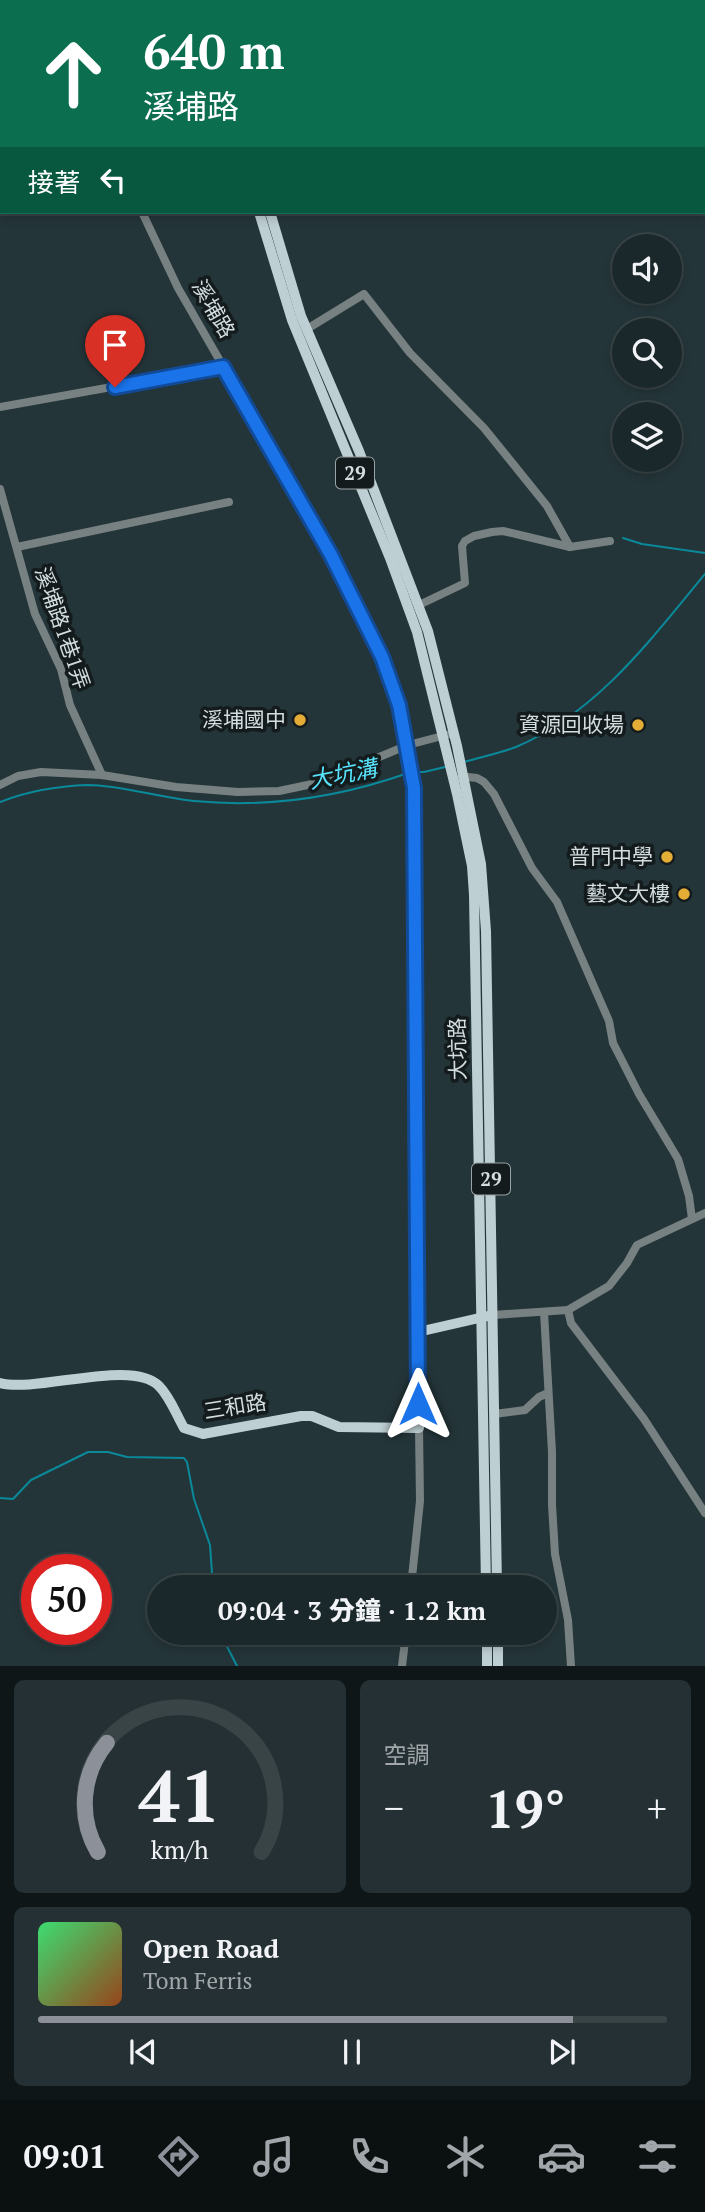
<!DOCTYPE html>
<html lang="zh-TW">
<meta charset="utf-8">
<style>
:root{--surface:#1b282b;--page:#243033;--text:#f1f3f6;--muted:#a0a6a9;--line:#394447;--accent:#8c9099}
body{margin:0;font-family:"PT Serif","Noto Sans TC",serif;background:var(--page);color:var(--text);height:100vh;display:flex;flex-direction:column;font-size:26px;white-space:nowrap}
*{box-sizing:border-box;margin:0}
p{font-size:23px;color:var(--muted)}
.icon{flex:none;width:38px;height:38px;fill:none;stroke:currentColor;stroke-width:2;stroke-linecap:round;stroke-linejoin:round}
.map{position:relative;height:1666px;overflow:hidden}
.drawer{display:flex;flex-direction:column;gap:14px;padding:14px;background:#0f1618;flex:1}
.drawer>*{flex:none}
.guide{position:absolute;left:0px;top:0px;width:705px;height:214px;box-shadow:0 4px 10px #0003,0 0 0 2px var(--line);background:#0b6e4f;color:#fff;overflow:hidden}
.fabs{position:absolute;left:612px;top:234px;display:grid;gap:14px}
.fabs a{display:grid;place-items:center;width:70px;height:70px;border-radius:50%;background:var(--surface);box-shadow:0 4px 10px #0003,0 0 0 2px var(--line);font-size:35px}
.speed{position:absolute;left:21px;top:1554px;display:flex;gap:14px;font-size:35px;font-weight:700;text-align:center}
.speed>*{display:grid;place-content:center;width:91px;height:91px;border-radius:50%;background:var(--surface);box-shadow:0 4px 10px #0003,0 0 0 2px var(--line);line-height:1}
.speed .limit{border:10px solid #d22;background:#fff;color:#111}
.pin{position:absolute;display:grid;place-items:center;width:60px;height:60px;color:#fff;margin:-72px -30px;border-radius:50% 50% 50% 0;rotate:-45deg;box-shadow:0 0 7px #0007}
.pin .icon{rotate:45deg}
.me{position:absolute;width:77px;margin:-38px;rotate:0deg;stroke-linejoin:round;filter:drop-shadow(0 0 5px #0008)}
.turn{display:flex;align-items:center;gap:24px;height:147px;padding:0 28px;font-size:32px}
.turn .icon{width:91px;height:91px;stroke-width:2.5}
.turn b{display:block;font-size:49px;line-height:60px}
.then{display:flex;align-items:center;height:66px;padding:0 28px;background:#0003;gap:14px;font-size:26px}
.big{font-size:52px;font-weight:800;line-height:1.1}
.drawer .card{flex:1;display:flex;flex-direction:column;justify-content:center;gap:10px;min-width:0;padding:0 24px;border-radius:10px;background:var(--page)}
.drawer .dial{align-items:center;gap:0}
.dial svg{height:182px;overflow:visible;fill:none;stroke:var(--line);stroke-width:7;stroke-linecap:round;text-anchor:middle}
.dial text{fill:var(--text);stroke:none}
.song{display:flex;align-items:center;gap:21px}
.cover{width:84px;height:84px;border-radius:10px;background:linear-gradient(135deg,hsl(140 70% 55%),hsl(20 70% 35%))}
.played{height:7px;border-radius:4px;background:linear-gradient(90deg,var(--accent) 85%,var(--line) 85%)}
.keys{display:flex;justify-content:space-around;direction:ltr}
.heat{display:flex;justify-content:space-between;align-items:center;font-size:38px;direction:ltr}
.drawer .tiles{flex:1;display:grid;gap:14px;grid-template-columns:1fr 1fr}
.card:last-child{grid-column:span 2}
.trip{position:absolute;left:147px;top:1575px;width:410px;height:70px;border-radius:35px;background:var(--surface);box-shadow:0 4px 10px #0003,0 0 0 2px var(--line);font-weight:800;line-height:70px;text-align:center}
.tab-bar{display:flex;height:112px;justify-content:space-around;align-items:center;background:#0b1011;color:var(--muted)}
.tab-bar .icon{width:49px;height:49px}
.tab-bar .on{color:var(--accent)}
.tab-bar b{font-size:32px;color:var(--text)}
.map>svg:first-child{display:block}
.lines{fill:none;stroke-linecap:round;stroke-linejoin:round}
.stream{stroke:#0a899b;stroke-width:2}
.minor{stroke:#788182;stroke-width:8}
.major{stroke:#becfd3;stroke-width:10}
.route-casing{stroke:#114b97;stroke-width:18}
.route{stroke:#1a73e8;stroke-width:12}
.poi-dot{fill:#e4ad35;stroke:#141b1d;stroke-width:2.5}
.labels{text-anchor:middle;stroke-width:7;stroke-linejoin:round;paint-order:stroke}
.shield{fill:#141b1d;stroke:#9aa3a5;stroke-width:2}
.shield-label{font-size:19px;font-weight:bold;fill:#d3dddf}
.street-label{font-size:21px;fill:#d3dddf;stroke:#141b1d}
.poi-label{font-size:21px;fill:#d3dddf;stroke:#141b1d;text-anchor:end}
.water-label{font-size:23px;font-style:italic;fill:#58e3fc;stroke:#141b1d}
</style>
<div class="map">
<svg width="705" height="1666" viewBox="0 0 705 1666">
<rect width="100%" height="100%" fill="#243539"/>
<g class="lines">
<!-- stream -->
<g class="stream">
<polyline points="623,538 642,544 705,553"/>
<path d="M 464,762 C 481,757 500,753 516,747 C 597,713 651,639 705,574"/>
<polyline points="413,772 424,772 445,767"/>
<path d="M 0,802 C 28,791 58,786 88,785 C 121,785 160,798 194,801 C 268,808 338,798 408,773"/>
<polyline points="0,1498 13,1499 31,1480 88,1452 108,1452 127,1457 184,1458 187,1462 194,1499 210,1545 213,1587"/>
<polyline points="220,1633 237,1666"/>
</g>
<!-- minor -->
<g class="minor">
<polyline points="63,0 63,2"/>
<polyline points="653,0 654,2"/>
<polyline points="685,0 686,2"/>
<polyline points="704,42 705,45"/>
<polyline points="704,118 705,122"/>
<polyline points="142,212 178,288 292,486 366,623 382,657 399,705 408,745 414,788 418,1332"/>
<polyline points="307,329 364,294 410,353 484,428 547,506 570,547"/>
<polyline points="0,407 223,367"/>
<polyline points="0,489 35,614 61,669 70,705 102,775"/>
<polyline points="17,547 229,502"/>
<polyline points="419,605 465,583 462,546 465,541 474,536 492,532 503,531 570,547 610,541"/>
<polyline points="459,779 468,777 477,778 484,782 494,794 532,868 557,902 609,1021 613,1043 639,1094 678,1159 689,1196 692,1219"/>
<polyline points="0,785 18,776 41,772 102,775 176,787 238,792 279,791 317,783 408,745 454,733"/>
<polyline points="568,1310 571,1323 644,1419 705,1513"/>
<polyline points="544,1312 552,1452 552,1505 555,1554 568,1620 571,1666"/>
<polyline points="493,1315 568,1310 609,1286 627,1263 637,1245 705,1213"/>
<polyline points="494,1414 525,1410 539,1397 548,1393"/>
<polyline points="411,1587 420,1501 419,1428"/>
<polyline points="402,1666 406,1633"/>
</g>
<!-- major -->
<g class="major">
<polyline points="197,0 198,2"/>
<polyline points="209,0 209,2"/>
<polyline points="259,212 292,320 390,558 417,632 457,794 472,866 474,895 486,1587"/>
<polyline points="270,212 301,316 359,451 428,631 457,746 481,864 486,931 497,1587"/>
<path d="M 0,1383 C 38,1393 132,1358 159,1386 C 170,1397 176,1414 184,1428 L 203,1434 L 301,1416 L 312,1416 L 339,1427 L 419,1428 L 418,1332 L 488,1316"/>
<polyline points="487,1633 487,1666"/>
<polyline points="498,1633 498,1666"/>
</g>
</g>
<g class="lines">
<defs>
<polyline id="route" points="115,387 223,367 331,555 382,657 399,705 414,788 418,1404"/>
</defs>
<!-- route casing -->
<use href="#route" class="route-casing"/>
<!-- route -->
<use href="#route" class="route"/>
</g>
<!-- markers -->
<g class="poi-dot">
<circle cx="300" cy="720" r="7"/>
<circle cx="638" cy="725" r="7"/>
<circle cx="667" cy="857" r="7"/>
<circle cx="684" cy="894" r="7"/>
</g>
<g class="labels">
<!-- shield labels -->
<g class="shield">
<rect x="336" y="457.5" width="38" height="31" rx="5"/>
<rect x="472" y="1163.5" width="38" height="31" rx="5"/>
</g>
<g class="shield-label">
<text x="355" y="480">29</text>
<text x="491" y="1186">29</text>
</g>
<!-- street labels -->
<g class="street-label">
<text transform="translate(213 309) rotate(60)" y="7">溪埔路</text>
<text transform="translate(62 628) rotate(71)" y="7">溪埔路1巷1弄</text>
<text transform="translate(458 1049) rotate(-91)" y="7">大坑路</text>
<text transform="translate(235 1407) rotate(-9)" y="7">三和路</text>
</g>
<!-- poi labels -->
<g class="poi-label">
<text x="286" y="727">溪埔國中</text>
<text x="624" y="732">資源回收場</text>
<text x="653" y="864">普門中學</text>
<text x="670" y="901">藝文大樓</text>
</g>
<!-- water labels -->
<g class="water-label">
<text transform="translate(343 774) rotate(-11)" y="8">大坑溝</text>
</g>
</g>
</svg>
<div class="fabs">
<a><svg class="icon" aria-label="sound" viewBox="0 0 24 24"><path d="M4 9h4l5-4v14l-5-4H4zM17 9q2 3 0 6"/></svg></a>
<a><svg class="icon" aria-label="search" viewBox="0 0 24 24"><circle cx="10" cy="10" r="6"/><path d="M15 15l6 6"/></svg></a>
<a><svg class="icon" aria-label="layers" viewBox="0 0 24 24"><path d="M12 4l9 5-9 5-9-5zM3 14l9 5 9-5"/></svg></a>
</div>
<div class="speed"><div class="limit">50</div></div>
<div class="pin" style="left:115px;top:387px;background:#d93025"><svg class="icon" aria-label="arrive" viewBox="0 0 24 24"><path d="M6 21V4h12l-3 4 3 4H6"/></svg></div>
<svg class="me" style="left:418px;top:1404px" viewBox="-20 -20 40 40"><path d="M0-17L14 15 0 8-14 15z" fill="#1a73e8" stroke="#fff" stroke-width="4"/></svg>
<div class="trip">09:04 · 3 分鐘 · 1.2 km</div>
<div class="guide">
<div class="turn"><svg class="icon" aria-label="ahead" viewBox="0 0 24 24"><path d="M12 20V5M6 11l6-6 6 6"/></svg><div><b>640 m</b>溪埔路</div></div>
<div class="then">接著<svg class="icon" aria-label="left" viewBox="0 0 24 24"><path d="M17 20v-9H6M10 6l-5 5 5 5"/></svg></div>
</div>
</div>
<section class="drawer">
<div class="tiles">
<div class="card dial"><svg viewBox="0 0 100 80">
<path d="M14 69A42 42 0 1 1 86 69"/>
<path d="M14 69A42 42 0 0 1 18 21" stroke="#8c9099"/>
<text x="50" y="56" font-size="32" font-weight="700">41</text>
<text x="50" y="72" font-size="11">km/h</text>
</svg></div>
<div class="card"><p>空調</p>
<div class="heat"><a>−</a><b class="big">19°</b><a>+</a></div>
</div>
<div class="card">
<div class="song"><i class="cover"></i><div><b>Open Road</b><p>Tom Ferris</p></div></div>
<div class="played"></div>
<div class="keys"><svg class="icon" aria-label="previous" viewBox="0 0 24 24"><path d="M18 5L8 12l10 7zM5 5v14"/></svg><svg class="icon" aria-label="pause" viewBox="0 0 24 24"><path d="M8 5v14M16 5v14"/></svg><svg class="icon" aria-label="next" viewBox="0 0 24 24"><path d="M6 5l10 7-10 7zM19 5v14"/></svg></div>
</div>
</div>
</section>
<nav class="tab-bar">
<b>09:01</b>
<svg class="icon on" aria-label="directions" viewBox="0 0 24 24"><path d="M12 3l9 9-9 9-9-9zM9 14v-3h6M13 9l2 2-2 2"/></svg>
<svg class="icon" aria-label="music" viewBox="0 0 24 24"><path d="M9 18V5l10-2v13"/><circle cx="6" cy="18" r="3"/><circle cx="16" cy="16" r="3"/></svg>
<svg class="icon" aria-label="phone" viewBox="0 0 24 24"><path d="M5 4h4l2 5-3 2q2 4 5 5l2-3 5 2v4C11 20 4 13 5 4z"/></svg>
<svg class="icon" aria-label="climate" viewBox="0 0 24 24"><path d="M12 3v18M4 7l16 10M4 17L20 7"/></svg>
<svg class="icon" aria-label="car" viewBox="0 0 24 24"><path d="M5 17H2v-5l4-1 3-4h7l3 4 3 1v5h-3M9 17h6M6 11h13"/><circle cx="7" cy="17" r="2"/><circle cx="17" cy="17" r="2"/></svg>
<svg class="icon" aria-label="filters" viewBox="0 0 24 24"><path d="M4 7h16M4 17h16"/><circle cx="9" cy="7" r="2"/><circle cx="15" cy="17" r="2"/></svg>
</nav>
